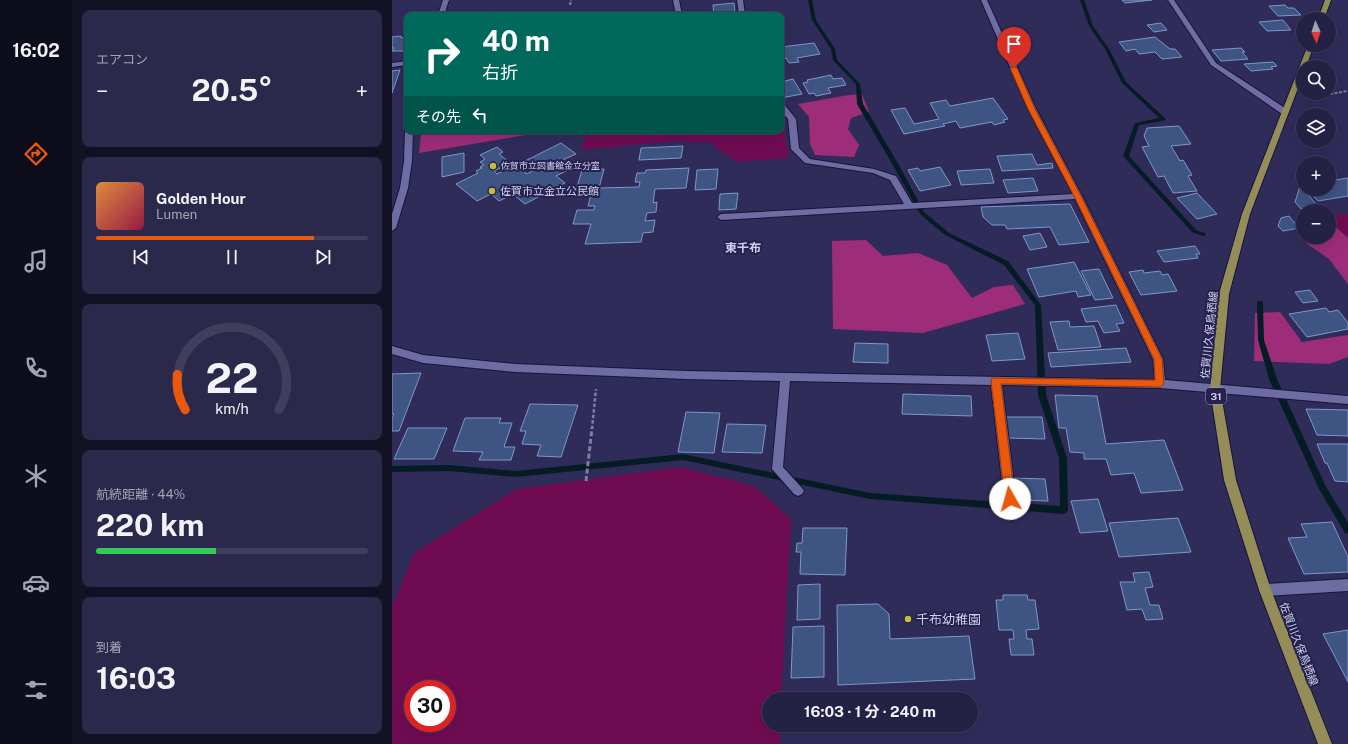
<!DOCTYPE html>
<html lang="ja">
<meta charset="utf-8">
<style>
:root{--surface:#232144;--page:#2b294b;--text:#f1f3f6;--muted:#a3a3b2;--line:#403e5d;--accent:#ea580c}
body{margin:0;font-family:"Public Sans","Noto Sans JP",sans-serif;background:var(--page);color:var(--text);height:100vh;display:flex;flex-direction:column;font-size:15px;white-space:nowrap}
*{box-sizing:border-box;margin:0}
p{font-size:13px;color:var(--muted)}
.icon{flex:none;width:22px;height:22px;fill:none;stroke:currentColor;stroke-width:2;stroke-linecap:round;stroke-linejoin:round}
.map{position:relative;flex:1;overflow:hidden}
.details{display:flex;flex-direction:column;gap:10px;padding:10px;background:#131225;width:320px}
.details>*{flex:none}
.banner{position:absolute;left:12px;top:12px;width:380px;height:122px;border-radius:8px;box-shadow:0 4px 16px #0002,0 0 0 1px var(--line);background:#00695c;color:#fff;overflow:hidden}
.needle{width:26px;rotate:177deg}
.buttons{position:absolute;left:904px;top:12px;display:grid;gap:8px}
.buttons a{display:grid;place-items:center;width:40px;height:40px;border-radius:50%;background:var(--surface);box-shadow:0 4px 16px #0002,0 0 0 1px var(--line);font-size:20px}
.speed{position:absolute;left:12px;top:680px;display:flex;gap:8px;font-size:20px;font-weight:700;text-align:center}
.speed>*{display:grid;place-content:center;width:52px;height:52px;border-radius:50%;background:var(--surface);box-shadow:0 4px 16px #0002,0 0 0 1px var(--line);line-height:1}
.speed .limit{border:6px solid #d22;background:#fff;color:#111}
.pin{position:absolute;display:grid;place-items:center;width:34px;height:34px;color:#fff;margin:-41px -17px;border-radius:50% 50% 50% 0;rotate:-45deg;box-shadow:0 0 4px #0007}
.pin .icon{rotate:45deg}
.me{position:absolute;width:44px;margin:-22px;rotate:353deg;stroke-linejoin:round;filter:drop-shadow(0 0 3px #0008)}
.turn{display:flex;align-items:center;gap:14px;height:84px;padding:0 12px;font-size:18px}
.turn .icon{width:52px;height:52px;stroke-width:2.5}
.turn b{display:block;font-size:28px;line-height:34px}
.then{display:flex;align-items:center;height:38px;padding:0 12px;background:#0003;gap:8px;font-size:15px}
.big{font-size:30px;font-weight:700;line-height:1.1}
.details .widget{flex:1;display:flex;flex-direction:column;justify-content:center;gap:6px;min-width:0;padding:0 14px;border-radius:8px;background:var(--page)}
.details .dial{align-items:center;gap:0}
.dial svg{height:104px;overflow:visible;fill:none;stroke:var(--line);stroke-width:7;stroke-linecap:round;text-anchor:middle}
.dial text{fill:var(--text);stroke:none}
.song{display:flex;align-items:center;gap:12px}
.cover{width:48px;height:48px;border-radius:6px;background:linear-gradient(135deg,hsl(30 70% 55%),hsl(340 70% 35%))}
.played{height:4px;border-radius:2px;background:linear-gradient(90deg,var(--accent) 80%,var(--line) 80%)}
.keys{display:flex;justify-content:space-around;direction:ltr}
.heat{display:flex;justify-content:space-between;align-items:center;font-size:22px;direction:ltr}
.charge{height:6px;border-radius:3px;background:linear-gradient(90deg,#34c759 44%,var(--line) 0)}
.trip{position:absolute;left:370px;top:692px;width:216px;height:40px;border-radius:20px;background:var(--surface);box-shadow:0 4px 16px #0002,0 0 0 1px var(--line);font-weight:700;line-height:40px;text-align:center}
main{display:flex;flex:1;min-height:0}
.menu{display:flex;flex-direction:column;width:72px;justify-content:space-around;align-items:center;background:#0e0d1b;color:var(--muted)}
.menu .icon{width:28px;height:28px}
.menu .current{color:var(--accent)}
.menu b{font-size:18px;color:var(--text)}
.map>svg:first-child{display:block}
.green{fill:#6f0c52;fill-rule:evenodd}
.forest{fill:#9d2d78}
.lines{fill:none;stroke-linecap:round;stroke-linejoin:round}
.stream{fill:#051c24;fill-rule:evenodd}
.building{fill:#3e5482;stroke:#7e97c9}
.minor-casing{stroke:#18123e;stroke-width:2}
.major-casing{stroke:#18123e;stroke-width:2}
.path-far2{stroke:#7e7da2;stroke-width:2;stroke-dasharray:3 1.5;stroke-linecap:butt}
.path-far1{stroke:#7e7da2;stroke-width:2.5;stroke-dasharray:3.5 2;stroke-linecap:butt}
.path{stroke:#7e7da2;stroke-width:3;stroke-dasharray:5 2.5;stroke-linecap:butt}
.minor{fill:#6e6da1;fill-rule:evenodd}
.major{fill:#948d57;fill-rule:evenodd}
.route{fill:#ea580c;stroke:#983908}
.poi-dot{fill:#c7bb3b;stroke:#26224f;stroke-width:1.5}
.labels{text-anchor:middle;stroke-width:4;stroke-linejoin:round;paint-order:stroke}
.far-poi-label{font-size:9px;fill:#cecfec;stroke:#26224f;text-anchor:start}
.shield{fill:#26224f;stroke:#9c9bbd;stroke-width:1}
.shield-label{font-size:10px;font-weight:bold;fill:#cecfec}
.poi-label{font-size:11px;fill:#cecfec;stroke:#26224f;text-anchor:start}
.street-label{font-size:11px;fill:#cecfec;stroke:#26224f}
.neighbourhood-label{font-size:12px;font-weight:bold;fill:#cecfec;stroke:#26224f}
.near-poi-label{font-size:13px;fill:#cecfec;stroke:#26224f;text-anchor:start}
</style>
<main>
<nav class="menu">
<b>16:02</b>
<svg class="icon current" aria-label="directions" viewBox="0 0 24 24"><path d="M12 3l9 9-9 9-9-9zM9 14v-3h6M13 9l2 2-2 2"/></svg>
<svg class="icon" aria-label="music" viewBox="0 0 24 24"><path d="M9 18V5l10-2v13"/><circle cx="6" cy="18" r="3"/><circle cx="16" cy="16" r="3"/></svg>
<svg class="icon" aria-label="phone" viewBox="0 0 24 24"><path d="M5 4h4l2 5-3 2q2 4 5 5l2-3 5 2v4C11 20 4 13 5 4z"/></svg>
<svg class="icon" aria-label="climate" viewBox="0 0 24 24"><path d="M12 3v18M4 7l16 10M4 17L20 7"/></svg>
<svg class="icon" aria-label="car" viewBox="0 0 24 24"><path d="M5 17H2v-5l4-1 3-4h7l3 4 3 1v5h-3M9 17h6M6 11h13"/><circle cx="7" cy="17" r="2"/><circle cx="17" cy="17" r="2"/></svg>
<svg class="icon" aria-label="filters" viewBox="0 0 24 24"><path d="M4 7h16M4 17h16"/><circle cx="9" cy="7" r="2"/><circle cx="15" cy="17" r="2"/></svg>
</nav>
<section class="details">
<div class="widget"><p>エアコン</p>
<div class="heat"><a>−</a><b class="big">20.5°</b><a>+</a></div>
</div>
<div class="widget">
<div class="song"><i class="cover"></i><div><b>Golden Hour</b><p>Lumen</p></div></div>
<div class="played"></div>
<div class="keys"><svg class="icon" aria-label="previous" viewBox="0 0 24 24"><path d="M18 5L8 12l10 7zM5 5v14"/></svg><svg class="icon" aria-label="pause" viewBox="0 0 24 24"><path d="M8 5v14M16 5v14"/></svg><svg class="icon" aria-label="next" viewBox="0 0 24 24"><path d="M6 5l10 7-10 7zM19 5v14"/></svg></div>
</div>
<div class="widget dial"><svg viewBox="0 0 100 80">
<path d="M14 69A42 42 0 1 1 86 69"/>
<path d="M14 69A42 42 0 0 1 8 42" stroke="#ea580c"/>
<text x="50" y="56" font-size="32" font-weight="700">22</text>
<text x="50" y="72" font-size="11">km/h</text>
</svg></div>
<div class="widget"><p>航続距離 · 44%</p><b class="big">220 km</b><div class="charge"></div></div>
<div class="widget"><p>到着</p><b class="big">16:03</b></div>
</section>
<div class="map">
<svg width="956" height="744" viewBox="0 0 956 744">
<rect width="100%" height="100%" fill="#2f2c5a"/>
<!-- green -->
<g class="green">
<polygon points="392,130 397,158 345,162 318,143 283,141 189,150 195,131 329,131 331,136"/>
<polygon points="956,214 956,238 937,221 937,216"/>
<path d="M 288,467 L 362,486 L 399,519 L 389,699 L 377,699 L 377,725 L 388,725 L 388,744 L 0,744 L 0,607 L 22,553 L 125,489 ZM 21,689 L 55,689 L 55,723 L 21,723 Z"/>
</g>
<!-- forest -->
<g class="forest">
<polygon points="470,94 477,112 459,118 456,129 467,145 462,157 423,155 418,144 417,117 406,104 457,95"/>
<polygon points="61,131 158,131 27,153 29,135"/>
<polygon points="937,221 956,238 956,284 937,259 914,243 913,237 937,237"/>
<polygon points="474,240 491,256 526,253 555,265 580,298 602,287 621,285 633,304 531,333 441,329 440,241"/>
<polygon points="888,312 910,342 956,335 956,357 937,364 862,361 863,313"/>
</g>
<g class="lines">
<!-- stream -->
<g class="stream">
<polygon points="416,0 420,0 424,20 443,49 445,60 468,84 471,104 508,167 532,212 557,233 616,261 649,305 654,395 675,458 676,510 675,512 672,514 478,499 291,460 124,477 57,471 0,472 0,466 57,465 124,471 291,454 478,493 668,506 667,458 646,395 643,305 612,265 553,235 528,214 502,167 465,104 464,84 441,60 439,49 420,20"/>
<polygon points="688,0 692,0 701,26 717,49 734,82 774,119 771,121 747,125 737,156 804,230 813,233 814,234 813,235 811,236 800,232 731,156 743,123 767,118 730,83 713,49 697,26"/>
<polygon points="866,301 870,301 871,303 872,340 885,379 933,485 956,523 956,534 953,533 927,489 877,379 866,340 865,303"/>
</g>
</g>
<!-- building -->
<g class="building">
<polygon points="730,0 760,0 733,3"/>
<polygon points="342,3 343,13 322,15 321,5"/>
<polygon points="893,5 896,8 902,8 909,15 886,16 877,6"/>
<polygon points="891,20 899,30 875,31 867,22"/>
<polygon points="769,23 775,30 762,32 755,25"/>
<polygon points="9,36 9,38 15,37 15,46 12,51 0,51 2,48 0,48 0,37"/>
<polygon points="763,37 778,49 783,49 790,57 770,59 763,52 747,54 743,49 734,51 727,42"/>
<polygon points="422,43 428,54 405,58 407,62 397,63 394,58 389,59 389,53 392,53 389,47"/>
<polygon points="849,48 853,52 850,52 856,59 829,61 820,50"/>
<polygon points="881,62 885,66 879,67 881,69 859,71 852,64"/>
<polygon points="8,70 0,93 0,71"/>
<polygon points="439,75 441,79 450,78 454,85 436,88 439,93 424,96 422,93 417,94 411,83 416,82 415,80"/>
<polygon points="401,79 410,94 389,98 389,82"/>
<polygon points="601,98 616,119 611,120 613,122 602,125 600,122 568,128 564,121 551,124 553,126 512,134 499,110 513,108 522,124 547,119 538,103 554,100 558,106"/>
<polygon points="787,126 799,144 779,146 788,161 791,160 800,175 796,176 805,191 781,193 772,176 766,177 750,147 757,146 752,136 755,128"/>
<polygon points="169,143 184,154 166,162 176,170 164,176 173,183 133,204 121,194 107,201 99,194 85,201 64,184 86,173 84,171 90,168 88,167 92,165 88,162 93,159 88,155 105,147 111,152 107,154 118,163 102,171 105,174 115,169 129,169 135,174 142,170 131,162"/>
<polygon points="291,146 289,158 247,160 249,148"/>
<polygon points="72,153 72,172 50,177 50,157"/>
<polygon points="640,154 645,165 660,163 661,168 610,171 605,156"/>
<polygon points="548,167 559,185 528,191 516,170 526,168 528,171"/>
<polygon points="297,168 294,188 263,189 261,203 265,202 264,212 255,213 253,221 263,220 261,232 251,233 249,242 193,244 199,224 181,224 185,210 202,210 203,206 196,206 201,186 185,187 190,170 212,169 207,188 247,187 248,182 243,182 245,173 253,173 254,170"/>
<polygon points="326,169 324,189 303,190 305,170"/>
<polygon points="598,169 602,183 569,185 565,171"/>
<polygon points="641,178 646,191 616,193 611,180"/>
<polygon points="956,178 956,196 926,201 914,189 937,189 937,181"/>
<polygon points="908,186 926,206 909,209 903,202"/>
<polygon points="346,193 344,209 327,210 328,194"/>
<polygon points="805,193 825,214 805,219 785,198"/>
<polygon points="678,204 697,242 667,245 658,227 615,229 613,225 600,225 591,217 589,207"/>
<polygon points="897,216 907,228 891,231 886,226 889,218"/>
<polygon points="648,233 655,247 638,250 631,236"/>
<polygon points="803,246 808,254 804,254 806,258 772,262 765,251"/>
<polygon points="682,262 699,295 686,297 684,291 647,297 635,269"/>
<polygon points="707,269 721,298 703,300 689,271"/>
<polygon points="751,270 752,273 768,271 770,275 776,274 785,291 749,295 737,272"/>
<polygon points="918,290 926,301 911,303 903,292"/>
<polygon points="724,305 732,323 724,324 728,331 712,333 706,321 694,322 689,309"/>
<polygon points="934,308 937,312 946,310 956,323 956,329 915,337 897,314"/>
<polygon points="677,321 678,327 702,326 709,347 666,350 658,322"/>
<polygon points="626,333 633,359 600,361 594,335"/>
<polygon points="463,343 496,344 496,363 461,362"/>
<polygon points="734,348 739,362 659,367 656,353"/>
<polygon points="29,373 7,431 0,431 0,419 2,414 0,414 0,374"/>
<polygon points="511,394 579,396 580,416 510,414"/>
<polygon points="663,395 705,396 714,444 772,440 791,490 749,493 742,473 719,475 714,459 692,459 692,453 678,452 674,428 667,428"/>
<polygon points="138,404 186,405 169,457 145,456 149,445 130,444 134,431 128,431"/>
<polygon points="914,409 956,410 956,436 925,435"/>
<polygon points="294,412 328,413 322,453 286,452"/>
<polygon points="614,417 650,417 653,439 616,438"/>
<polygon points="73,418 109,418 107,423 120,423 112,447 123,447 119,460 87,460 91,452 61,451"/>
<polygon points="335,424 374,425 370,453 330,452"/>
<polygon points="16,428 55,428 42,459 2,459"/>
<polygon points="925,444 956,444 956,482 943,481 935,463 933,463"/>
<polygon points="622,478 653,479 656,501 624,500"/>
<polygon points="706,499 716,531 688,533 679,501"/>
<polygon points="786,518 799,552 727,557 717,523"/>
<polygon points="940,522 956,557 956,572 912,574 896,538 915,537 909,524"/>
<polygon points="411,528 455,528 453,575 408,574 409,552 404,552 405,543 410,543"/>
<polygon points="757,572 761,587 753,588 758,605 767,605 771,619 754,620 750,609 735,610 728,582 743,582 741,573"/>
<polygon points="428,584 428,619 405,620 406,585"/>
<polygon points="611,595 635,595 636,600 643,600 647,629 634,630 635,639 640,639 642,655 619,655 617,639 622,639 621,630 607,630 604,600 611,600"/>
<polygon points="486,604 497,614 498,639 577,636 583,679 446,685 445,605"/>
<polygon points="432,626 432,677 399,678 401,627"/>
<polygon points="956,630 956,682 931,634"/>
</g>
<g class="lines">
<defs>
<g id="minor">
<polygon points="51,0 57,0 52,15 46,15"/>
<polygon points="281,0 287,0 290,15 284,15"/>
<polygon points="345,0 351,0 353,15 347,15"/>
<polygon points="589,0 595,0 644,109 690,196 771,359 773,380 956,396 956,404 768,388 610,385 624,499 622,503 618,504 614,503 612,499 599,385 398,381 391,467 410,488 412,491 410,494 406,496 402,494 380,469 388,381 294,379 123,372 31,363 0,354 0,346 31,355 123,364 294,371 763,380 761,359 683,199 329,220 325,217 329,214 512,204 498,180 481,173 413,163 399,149 396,119 389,111 389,104 392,104 404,119 407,148 418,159 482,169 504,176 520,203 681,194 636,109"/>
<polygon points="776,0 782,0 824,63 896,110 896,114 890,114 819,65"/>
<polygon points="15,61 15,65 0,67 0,63"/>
<polygon points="15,129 15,131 21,131 20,161 16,188 4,228 0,231 0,214 8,188 12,161 13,131"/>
<polygon points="956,579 956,591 873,596 869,594 867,590 869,586 873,584"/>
</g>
<g id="major">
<polygon points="933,0 939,0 932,19 926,19"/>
<polygon points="916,45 922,45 914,67 911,67 911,75 858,214 837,294 828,389 844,480 879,590 940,744 926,744 867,590 832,480 818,389 827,294 850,214"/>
</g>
</defs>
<!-- minor casing -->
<use href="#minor" class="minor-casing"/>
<!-- major casing -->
<use href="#major" class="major-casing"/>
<!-- path-far2 -->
<g class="path-far2">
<polyline points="178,5 179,0"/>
<polyline points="916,98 956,91"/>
</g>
<!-- path-far1 -->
<polyline class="path-far1" points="200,429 204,389"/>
<!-- path -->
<polyline class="path" points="194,481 200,428"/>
<!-- minor -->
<use href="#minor" class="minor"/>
<!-- major -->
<use href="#major" class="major"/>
</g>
<!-- route -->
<polygon class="route" points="622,66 625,68 643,109 689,196 770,359 772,384 768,387 609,384 623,499 622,502 618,504 615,502 613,499 599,381 600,378 763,380 762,359 682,196 636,109 618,68"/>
<!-- markers -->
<g class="poi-dot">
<circle cx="101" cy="166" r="4"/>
<circle cx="100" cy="191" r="4"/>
<circle cx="516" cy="619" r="4"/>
</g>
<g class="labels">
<!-- far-poi labels -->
<g class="far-poi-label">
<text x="109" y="169">佐賀市立図書館金立分室</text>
</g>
<!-- shield labels -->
<rect class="shield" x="814" y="388" width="20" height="16" rx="3"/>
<g class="shield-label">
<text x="824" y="400">31</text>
</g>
<!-- poi labels -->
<g class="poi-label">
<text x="108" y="195">佐賀市立金立公民館</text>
</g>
<!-- street labels -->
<g class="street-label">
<text transform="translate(817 335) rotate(-84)" y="4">佐賀川久保鳥栖線</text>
<text transform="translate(907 644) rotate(69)" y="4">佐賀川久保鳥栖線</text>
</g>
<!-- neighbourhood labels -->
<g class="neighbourhood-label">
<text x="351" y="252">東千布</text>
</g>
<!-- near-poi labels -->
<g class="near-poi-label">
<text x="524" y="624">千布幼稚園</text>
</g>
</g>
</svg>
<div class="buttons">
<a><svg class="needle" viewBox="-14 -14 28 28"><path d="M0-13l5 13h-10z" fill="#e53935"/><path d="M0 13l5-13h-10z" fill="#a3a3b2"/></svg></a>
<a><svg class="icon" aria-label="search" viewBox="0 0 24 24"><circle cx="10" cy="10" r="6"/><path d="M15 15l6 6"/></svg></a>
<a><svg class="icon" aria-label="layers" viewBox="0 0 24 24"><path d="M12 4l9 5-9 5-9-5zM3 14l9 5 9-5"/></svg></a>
<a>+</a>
<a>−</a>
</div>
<div class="speed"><div class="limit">30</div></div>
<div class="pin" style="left:622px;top:68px;background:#d93025"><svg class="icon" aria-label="arrive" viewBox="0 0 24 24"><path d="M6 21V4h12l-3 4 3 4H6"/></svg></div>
<svg class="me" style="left:618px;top:499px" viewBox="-20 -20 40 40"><circle r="19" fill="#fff"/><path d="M0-13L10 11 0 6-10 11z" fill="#ea580c"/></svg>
<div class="trip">16:03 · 1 分 · 240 m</div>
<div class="banner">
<div class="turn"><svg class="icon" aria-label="right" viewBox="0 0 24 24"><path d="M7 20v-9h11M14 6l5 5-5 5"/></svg><div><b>40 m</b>右折</div></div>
<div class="then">その先<svg class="icon" aria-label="left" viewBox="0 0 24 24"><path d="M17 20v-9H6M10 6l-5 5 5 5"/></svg></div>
</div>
</div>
</main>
